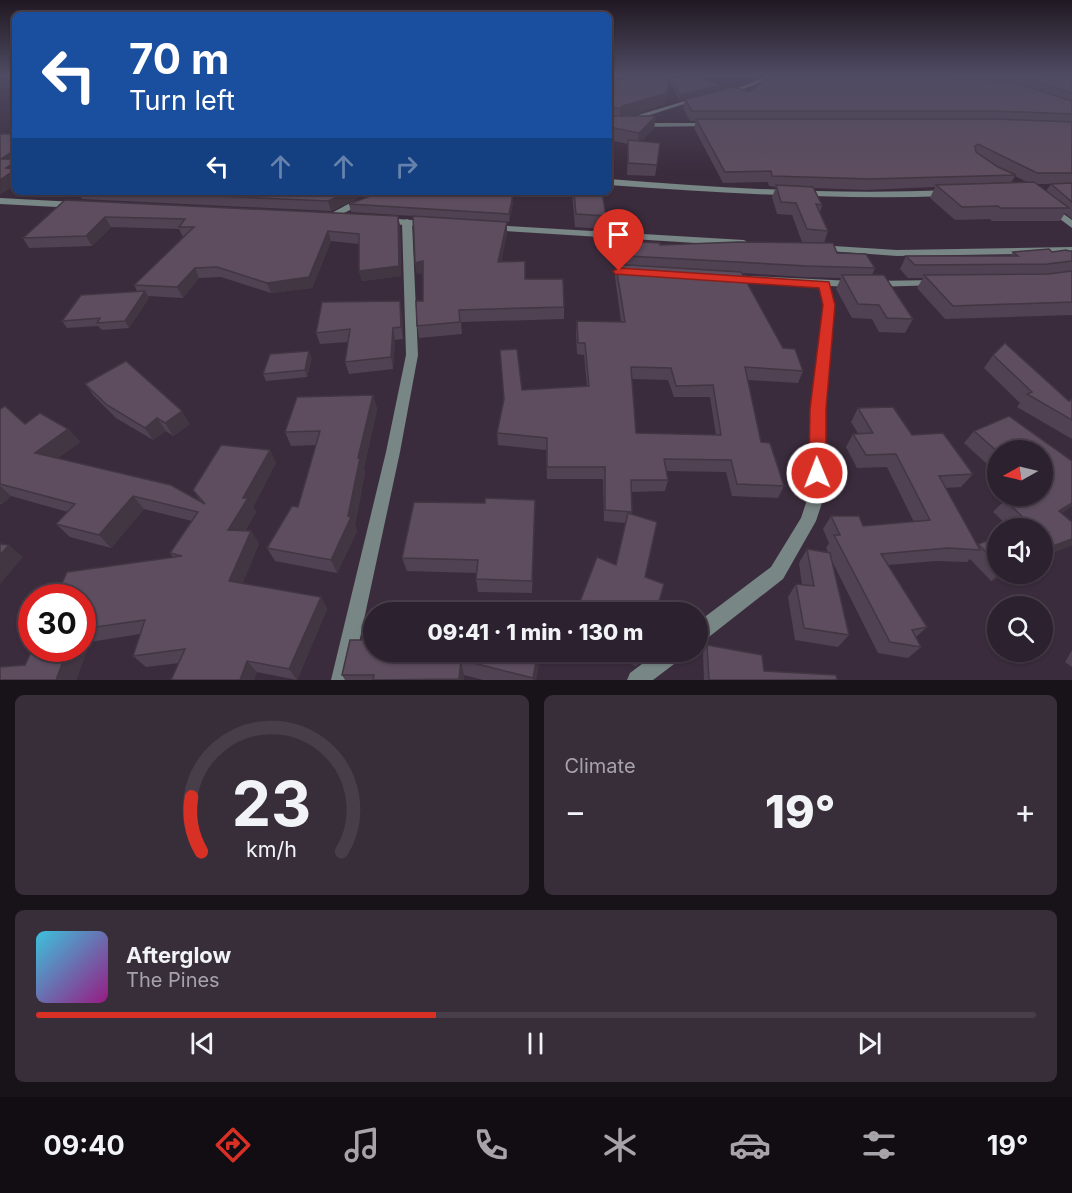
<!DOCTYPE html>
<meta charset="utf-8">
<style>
:root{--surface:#2c212e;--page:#382e3a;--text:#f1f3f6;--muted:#a6a3aa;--line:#483e4a;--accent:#d93025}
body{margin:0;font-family:Inter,sans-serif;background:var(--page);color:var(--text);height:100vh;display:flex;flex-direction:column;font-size:22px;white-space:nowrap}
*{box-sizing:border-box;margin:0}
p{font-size:20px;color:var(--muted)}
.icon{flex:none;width:33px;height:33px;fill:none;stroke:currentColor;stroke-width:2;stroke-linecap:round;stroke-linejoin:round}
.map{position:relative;height:680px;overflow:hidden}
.details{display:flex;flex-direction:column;gap:15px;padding:15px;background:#181219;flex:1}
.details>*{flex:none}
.hud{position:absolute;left:12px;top:12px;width:600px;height:183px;border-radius:9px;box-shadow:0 2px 4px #0004,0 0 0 2px var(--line);background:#1a4fa0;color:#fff;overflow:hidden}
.needle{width:39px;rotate:262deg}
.tools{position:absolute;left:987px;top:440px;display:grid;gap:12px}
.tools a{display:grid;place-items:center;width:66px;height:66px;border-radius:50%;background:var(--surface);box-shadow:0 2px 4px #0004,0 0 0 2px var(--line);font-size:30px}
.speed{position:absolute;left:18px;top:584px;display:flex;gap:12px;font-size:30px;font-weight:700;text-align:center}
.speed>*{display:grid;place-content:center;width:78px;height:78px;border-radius:50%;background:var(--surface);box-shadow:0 2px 4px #0004,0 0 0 2px var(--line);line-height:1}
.speed .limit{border:9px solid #d22;background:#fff;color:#111}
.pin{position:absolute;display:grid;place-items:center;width:51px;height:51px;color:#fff;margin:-62px -26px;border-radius:50% 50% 50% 0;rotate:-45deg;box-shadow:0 0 6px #0007}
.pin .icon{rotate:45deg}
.me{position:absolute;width:66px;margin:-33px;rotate:359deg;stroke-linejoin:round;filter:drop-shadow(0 0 4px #0008)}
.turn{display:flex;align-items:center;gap:21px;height:126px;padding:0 18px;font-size:27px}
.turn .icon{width:78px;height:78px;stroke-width:2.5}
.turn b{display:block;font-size:42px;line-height:51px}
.lanes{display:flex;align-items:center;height:57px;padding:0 18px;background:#0003;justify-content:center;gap:30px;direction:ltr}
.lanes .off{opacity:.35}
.big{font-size:45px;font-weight:800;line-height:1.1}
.details .tile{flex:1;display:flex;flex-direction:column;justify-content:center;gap:9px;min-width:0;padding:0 21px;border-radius:9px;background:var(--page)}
.details .dial{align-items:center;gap:0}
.dial svg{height:156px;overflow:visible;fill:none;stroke:var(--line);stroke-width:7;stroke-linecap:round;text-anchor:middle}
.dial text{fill:var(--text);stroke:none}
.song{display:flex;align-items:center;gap:18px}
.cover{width:72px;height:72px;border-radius:9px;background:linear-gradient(135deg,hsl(190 70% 55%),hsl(310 70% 35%))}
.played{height:6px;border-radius:3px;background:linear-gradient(90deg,var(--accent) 40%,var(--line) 40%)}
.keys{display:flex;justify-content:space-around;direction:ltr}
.heat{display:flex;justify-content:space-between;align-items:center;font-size:33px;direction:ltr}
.details .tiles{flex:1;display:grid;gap:15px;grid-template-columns:1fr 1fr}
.tile:last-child{grid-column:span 2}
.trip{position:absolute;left:363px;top:602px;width:345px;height:60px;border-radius:30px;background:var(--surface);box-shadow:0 2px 4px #0004,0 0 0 2px var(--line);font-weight:800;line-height:60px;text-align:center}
.dock{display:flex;height:96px;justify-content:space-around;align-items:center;background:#120d12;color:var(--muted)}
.dock .icon{width:42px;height:42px}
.dock .active{color:var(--accent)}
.dock b{font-size:27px;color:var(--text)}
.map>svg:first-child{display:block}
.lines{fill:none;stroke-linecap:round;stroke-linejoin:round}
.minor{fill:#788685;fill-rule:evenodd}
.tertiary{fill:#788685;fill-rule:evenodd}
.wall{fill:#504252;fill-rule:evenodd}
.shaded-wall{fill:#413642}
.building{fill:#5d4d5f;stroke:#413642;stroke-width:1.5;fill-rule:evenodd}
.route{fill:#d93025;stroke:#8d1f18;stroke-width:1.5}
</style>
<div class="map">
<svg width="1072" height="680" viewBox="0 0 1072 680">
<rect width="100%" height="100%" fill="#3b2c3d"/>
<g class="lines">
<!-- minor -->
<g class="minor">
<polygon points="768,76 777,76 728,95 723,94"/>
<polygon points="698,97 703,98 609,128 609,124"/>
<polygon points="711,123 715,125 713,126 638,127 634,125 638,123"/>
<path d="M 609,179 C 722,188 835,195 948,190 L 952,193 L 948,196 C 835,200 722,193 609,185 Z"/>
<polygon points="390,192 404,192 358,206 334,218 331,219 326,216 352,202"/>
<polygon points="1051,205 1072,220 1072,228 1048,210 1048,206"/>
<polygon points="407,219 412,222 418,355 400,452 351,680 331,680 386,452 406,355 402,222"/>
<polygon points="729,275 852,281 857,284 852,287 830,286 835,305 825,409 826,491 816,521 783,579 705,640 698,642 698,622 771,567 801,518 810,491 811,409 823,305 819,286 725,280 724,278"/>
<polygon points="936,280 940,281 941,283 940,285 873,287 868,284 873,281"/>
<polygon points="659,651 685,651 682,658 653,680 627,680 630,673"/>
</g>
<!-- tertiary -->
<g class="tertiary">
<polygon points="0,198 76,202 80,205 76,208 0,204"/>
<polygon points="384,218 427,221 432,224 427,227 381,223 381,219"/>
<polygon points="492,225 744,240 749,243 744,246 489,230 489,226"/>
<polygon points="818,245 897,250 1072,247 1072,253 897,256 815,250 813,248"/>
</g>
</g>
<!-- wall -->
<g class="wall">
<path d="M 778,76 L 1072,76 L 1072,219 L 1065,213 L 1060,221 L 992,221 L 990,219 L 955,220 L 930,198 L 935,187 L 866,190 L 813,188 L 822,205 L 820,212 L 828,231 L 824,243 L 802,242 L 792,215 L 777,214 L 772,197 L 776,187 L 769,186 L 768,182 L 723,183 L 694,128 L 696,121 L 690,121 L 683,108 L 685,99 L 679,100 L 671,84 L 671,79 L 721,85 L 720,90 L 749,92 ZM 1015,176 L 1027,182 L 1011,183 ZM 1036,184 L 1051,184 L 1046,191 Z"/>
<polygon points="609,80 665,104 628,116 656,116 654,128 642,141 657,165 655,176 627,175 628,144 609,140"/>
<polygon points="67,192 357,192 358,198 331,211 82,199 78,193"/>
<polygon points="572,192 602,192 606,216 605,229 575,227"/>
<polygon points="65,200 398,216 400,226 401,276 362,281 359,271 359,244 331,241 312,288 271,293 221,277 199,278 183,298 148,296 149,298 129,328 102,330 98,326 67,328 62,321 137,291 134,285 183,237 179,229 111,227 92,246 29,248 23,238"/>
<polygon points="513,203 509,222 507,222 507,233 501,262 564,307 564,319 461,322 462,334 419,338 417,326 423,301 423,273 417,274 415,263 413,216 351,212 349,204"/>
<path d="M 627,241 L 660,245 L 837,253 L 875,268 L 872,275 L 913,319 L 905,333 L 879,332 L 872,319 L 852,318 L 836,289 L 841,278 L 803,277 L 742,273 L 783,348 L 803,371 L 798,383 L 748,380 L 761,442 L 784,486 L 778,498 L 732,496 L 726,472 L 666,471 L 668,480 L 665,491 L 631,492 L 632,512 L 616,565 L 626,523 L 604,521 L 603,479 L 547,479 L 546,450 L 498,445 L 497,433 L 522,390 L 587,386 L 584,355 L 577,354 L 576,333 L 577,321 L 621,321 L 615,277 L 616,266 L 626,265 L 626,251 ZM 632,379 L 668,380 L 674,397 L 710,397 L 716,435 L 636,433 Z"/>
<polygon points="1072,251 1072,315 945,319 917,288 923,278 908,278 900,269 906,256 1010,256 1013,252 1052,252"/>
<polygon points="402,313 403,339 395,340 393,369 349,374 345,362 348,342 320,344 316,333"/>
<polygon points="993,355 1069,401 1072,399 1072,439 1017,407 1020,403 984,368"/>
<polygon points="312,358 307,377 266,381 263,374"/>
<polygon points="85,384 190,424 173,436 166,431 153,440 116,418 94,396"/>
<polygon points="373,395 377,409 364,468 365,472 355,525 357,531 337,573 275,561 267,548 298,507 316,445 291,446 285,432"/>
<polygon points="5,406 25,424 40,413 68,429 80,442 58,458 171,485 201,502 193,490 221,445 270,450 276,463 253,507 256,512 245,531 251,531 259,544 242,584 321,597 327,609 297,680 257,672 254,680 171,680 179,663 146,667 133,656 140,634 90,642 76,680 0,680 0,667 25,665 33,648 82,648 82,597 56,597 67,572 173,558 170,553 192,521 144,509 111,548 70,537 56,524 68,512 11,496 2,504 0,504 0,409"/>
<polygon points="858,408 912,435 973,474 961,487 945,488 977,545 998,537 998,573 1014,573 991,581 970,559 967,562 936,561 888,565 927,627 916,637 921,647 908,658 878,653 831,559 849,635 838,647 795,640 788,597 796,584 802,585 799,563 807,549 828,552 826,548 829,543 823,529 831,516 863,526 914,522 887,467 857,468 846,447 853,434 858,433 851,422"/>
<polygon points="1009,416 1072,461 1072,506 1062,513 1072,522 1072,545 1042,557 1042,528 1010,528 993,512 1005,500 1019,495 1042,495 1042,450 998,450 998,474 964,443 974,431"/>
<polygon points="535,500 532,593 478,592 476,579 477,573 407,571 402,558 485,503"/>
<polygon points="707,645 764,671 837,680 704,680 703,653"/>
<polygon points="1072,650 1072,667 1065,662"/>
<polygon points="374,651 541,651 536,680 483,680 464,675 464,680 345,680 342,675"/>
<polygon points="604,651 644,651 641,662 636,666"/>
</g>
<!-- shaded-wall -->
<g class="shaded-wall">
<polygon points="1001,76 1005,76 1003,80 998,82"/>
<polygon points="721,85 720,90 679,100 680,95"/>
<polygon points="667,93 665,104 621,118 619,121 620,108 623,106"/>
<polygon points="613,108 612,121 609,123 609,112"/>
<polygon points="656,116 654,128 637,146 639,133"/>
<polygon points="15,150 15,185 0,195 1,159"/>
<polygon points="348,192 357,192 358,198 331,211 328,201"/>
<polygon points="513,195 513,203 509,222 509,214"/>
<polygon points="398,216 400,226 401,276 362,281 359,271"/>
<polygon points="105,217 111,227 92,246 86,236"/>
<polygon points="507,222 507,233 499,273 498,262"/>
<polygon points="328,231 331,241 312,288 271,293 267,283"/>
<polygon points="423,261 425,273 417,274 415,263"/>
<polygon points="195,268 199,278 183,298 177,287"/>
<polygon points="145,291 149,298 129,328 125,321"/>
<polygon points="400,301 402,313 403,339 401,327"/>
<polygon points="393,328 395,340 393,369 391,357"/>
<polygon points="309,351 312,358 307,377 305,370"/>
<polygon points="373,395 377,409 364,468 365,472 355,525 357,531 337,573 331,560 348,516 358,458"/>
<polygon points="182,411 190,424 173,436 165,423"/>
<polygon points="157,418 166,431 153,440 145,428"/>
<polygon points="68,429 80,442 48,466 35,453"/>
<polygon points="270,450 276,463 253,507 256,512 237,543 228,530 243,498"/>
<polygon points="0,486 11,496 2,504 0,503"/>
<polygon points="133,496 144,509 111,548 99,535"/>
<polygon points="535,500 535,513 532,593 532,581"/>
<polygon points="1072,503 1072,506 1047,523 1059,511"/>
<polygon points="251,531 259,544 238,594 229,581"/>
<polygon points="1072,539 1072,545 1071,546 1042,557 1042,550"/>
<polygon points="9,545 23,557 0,584 0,555"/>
<polygon points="1000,573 1014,573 991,581"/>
<polygon points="321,597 327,609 297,680 289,669"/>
<polygon points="82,636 90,642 76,680 56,680 68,648 82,648"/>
<polygon points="538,651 541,651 536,680 533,680"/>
<polygon points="644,651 641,662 636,666 639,655"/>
<polygon points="461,660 464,675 464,680 460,680"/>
<polygon points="247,661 257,672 254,680 240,680"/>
</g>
<!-- building -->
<g class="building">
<polygon points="646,76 669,76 667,93 623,106 620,108 613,108 609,112 609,80 612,81"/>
<polygon points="687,76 695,76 721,85 680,95 671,79"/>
<polygon points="799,76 906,76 1011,82 1072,101 1072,114 995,111 692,111 685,99 735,87 749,92 769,77"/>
<polygon points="1021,76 1072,76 1072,93"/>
<polygon points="609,113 610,116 656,116 639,133 609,127"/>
<polygon points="696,119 995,119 1072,122 1072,173 1037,173 978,144 975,146 976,152 998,167 1016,175 870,179 772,176 771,171 725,172"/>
<polygon points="0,134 15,134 15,150 1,159 15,159 15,162 6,168 15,169 15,170 0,180"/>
<polygon points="628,140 660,143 657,165 628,163"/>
<polygon points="1034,182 1069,208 1000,208 998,206 962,207 936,185"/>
<polygon points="1072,183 1072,202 1051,184"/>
<polygon points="776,185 813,187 822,205 816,204 828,231 807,229 796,203 781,202"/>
<polygon points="125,192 348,192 328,201"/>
<polygon points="574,192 602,192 606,216 576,214"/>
<polygon points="373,195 513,195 509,214 349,204"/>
<polygon points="65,200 398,216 399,266 359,271 359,234 328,231 309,277 267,283 217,267 195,268 177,287 134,285 194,227 179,227 185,219 105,217 86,236 23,238"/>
<polygon points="413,216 507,222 498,262 525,261 525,279 563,279 564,307 459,310 460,322 417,326 416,301 423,301 423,261 415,263"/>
<polygon points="627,241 660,243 660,245 739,242 833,243 837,253 866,254 875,268 807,266 628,256"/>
<polygon points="1049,249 1052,252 1066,250 1069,251 1072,251 1072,261 1047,264 915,265 906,256 1018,256 1013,252"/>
<path d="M 628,265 L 741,272 L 783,348 L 795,349 L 803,371 L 745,367 L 761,442 L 770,443 L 784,486 L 737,484 L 731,460 L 664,459 L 668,480 L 631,480 L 632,512 L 605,510 L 605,467 L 547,467 L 547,438 L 497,433 L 504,399 L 500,350 L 517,349 L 522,390 L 589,386 L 585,343 L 578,343 L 577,321 L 625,322 L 616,266 ZM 631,367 L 671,368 L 676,386 L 713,385 L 721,435 L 636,433 Z"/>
<polygon points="1072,271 1072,302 953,306 924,275 1048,274"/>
<polygon points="842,275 884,275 913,319 887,318 879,305 858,304"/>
<polygon points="145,291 125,321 97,323 100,318 62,321 81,295"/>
<polygon points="400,301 401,327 393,328 391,357 345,362 350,329 316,333 322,302"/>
<polygon points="1005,343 1069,401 1072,399 1072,420 1027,394 1032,392 993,355"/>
<polygon points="309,351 305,370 263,374 270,354"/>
<polygon points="126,361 182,411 165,423 157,418 145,428 107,405 85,384"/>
<polygon points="373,395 358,458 360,458 348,516 351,517 331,560 267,548 292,506 298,507 320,431 285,432 297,397"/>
<polygon points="5,406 25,424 40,413 68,429 35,453 171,485 205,504 193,490 221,445 270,450 243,498 248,498 228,530 251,531 229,581 321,597 289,669 247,661 240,680 171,680 185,649 133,656 145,620 82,629 82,597 56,597 67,572 182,556 170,553 198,512 133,496 99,535 56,524 75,504 0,484 0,409"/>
<polygon points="893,407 912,435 943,433 973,474 939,476 980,550 948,548 881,554 927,627 912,630 921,647 890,642 834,535 840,535 831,516 859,516 863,526 930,520 896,454 866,455 853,434 873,433 858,408"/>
<polygon points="1009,416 1072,461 1072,503 1059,511 1072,522 1072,539 1042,550 1042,528 1023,528 1031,525 1005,500 1019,495 1042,495 1042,450 998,450 998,452 974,431"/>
<polygon points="485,498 535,500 532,581 476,579 478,560 402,558 414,502 485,503"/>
<polygon points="628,513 657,522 645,577 664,584 656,612 576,612 597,557 616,565"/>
<polygon points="998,537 998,564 978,544"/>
<polygon points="0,544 9,545 0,555"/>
<polygon points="807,549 830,553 849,635 804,628 796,584 814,586"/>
<polygon points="350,640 374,640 374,651 538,651 533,678 461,660 459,679 373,680 374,675 342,675"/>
<polygon points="707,645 762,655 764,671 836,675 837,680 709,680"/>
<polygon points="33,648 68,648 56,680 0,680 0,667 25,665"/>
<polygon points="631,651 644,651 639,655"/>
</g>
<!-- sky -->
<linearGradient id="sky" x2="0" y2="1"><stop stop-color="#201822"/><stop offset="0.44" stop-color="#4f4b62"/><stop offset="1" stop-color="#4f4b62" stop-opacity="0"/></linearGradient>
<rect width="1072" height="171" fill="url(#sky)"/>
<!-- route -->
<polygon class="route" points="619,268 829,282 835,305 826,409 826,473 823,478 817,480 811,478 809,473 810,409 823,305 819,288 615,274 613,271"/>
</svg>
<div class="tools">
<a><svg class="needle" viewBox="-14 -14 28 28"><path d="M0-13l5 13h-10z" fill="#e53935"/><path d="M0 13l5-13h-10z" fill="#a6a3aa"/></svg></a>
<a><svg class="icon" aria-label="sound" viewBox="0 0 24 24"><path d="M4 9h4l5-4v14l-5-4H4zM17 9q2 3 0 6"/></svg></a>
<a><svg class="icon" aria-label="search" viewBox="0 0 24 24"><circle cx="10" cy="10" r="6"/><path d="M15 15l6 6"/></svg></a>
</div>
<div class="speed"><div class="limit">30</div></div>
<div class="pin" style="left:619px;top:271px;background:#d93025"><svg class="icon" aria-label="arrive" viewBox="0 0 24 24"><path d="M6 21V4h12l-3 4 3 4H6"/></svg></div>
<svg class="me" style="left:817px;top:473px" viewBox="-20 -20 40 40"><circle r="17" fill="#d93025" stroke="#fff" stroke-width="3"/><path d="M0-11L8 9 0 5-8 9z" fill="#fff"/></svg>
<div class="trip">09:41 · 1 min · 130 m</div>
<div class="hud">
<div class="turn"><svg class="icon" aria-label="left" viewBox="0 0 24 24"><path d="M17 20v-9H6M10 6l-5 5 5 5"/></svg><div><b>70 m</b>Turn left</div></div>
<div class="lanes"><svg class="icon" aria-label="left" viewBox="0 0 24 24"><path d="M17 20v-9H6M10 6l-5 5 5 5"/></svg><svg class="icon off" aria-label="ahead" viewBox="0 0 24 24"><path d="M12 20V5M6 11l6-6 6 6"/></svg><svg class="icon off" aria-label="ahead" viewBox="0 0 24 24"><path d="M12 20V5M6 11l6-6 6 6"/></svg><svg class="icon off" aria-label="right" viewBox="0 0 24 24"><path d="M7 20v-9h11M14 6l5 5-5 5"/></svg></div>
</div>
</div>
<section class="details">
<div class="tiles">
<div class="tile dial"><svg viewBox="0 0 100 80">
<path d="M14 69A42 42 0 1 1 86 69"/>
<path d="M14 69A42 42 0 0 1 9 41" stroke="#d93025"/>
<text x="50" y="56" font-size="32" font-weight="700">23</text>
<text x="50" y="72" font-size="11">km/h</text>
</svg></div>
<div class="tile"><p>Climate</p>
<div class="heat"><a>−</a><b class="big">19°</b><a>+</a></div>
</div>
<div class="tile">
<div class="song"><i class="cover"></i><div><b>Afterglow</b><p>The Pines</p></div></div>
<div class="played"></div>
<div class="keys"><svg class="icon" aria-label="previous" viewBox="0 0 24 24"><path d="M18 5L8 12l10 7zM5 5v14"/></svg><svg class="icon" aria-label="pause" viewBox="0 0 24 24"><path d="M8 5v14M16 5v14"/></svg><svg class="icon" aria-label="next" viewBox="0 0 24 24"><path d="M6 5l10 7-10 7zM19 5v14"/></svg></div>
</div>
</div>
</section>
<nav class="dock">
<b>09:40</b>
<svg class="icon active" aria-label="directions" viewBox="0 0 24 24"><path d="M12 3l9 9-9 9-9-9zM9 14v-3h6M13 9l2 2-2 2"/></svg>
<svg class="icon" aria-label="music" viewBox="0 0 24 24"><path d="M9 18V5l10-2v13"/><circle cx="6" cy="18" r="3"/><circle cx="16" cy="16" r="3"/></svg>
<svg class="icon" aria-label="phone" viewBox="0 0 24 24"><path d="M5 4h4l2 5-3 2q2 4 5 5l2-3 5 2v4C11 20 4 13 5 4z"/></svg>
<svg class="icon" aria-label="climate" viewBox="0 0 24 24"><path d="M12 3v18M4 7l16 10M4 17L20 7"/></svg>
<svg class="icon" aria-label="car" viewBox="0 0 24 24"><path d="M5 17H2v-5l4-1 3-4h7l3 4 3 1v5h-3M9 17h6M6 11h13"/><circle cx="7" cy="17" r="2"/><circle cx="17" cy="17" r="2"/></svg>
<svg class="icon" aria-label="filters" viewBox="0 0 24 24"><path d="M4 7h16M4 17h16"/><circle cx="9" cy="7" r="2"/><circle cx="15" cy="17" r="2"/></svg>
<b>19°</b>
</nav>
